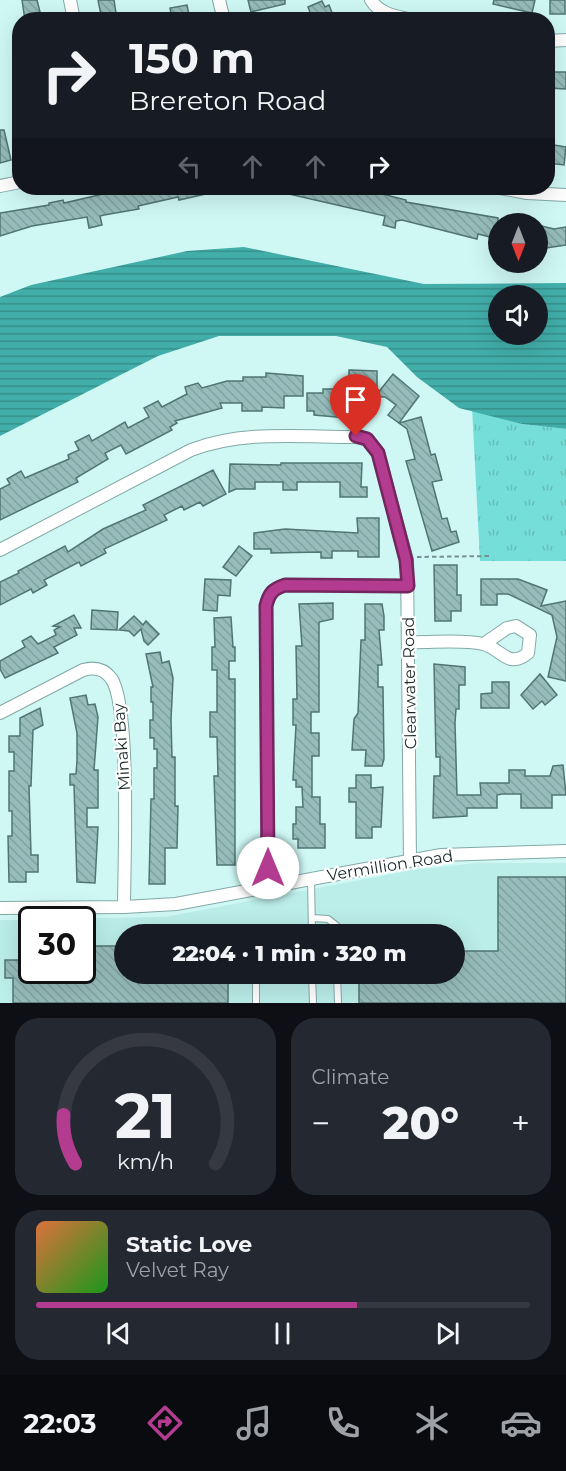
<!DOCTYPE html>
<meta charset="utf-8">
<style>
:root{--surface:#171b24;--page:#242831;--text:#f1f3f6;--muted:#9ea1a6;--line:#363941;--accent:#b33b90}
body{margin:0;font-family:Montserrat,sans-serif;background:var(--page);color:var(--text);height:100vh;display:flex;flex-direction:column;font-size:22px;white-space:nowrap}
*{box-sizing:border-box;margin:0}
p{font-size:20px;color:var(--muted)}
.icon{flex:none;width:33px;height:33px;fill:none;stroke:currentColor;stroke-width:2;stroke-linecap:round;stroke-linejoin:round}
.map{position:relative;height:1003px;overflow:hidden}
.sheet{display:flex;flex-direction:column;gap:15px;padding:15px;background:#0d0f14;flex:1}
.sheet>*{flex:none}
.guide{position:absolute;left:12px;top:12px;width:543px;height:183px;border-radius:24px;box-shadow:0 6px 24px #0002;background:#171b24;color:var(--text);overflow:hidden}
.needle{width:39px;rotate:180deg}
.fabs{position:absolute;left:488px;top:213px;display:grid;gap:12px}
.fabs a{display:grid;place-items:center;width:60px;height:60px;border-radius:50%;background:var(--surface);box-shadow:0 6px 24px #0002;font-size:30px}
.speed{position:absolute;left:18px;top:906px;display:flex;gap:12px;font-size:30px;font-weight:700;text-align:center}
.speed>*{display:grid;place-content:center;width:78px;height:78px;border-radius:50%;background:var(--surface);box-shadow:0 6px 24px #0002;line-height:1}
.speed .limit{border:3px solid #111;border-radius:9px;background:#fff;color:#111}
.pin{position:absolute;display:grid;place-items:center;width:51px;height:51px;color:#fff;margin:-62px -26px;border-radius:50% 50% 50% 0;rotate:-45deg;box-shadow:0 0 6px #0007}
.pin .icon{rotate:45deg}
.me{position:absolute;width:66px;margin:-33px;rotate:0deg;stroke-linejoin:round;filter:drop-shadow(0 0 4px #0008)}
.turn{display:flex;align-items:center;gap:21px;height:126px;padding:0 18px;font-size:27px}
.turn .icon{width:78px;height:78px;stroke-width:2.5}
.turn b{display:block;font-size:42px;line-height:51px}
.lanes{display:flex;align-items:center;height:57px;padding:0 18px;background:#0003;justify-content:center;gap:30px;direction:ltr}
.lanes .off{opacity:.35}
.big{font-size:45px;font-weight:800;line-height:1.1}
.sheet .tile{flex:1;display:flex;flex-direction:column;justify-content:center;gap:9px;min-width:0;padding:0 21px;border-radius:24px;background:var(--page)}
.sheet .dial{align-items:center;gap:0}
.dial svg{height:156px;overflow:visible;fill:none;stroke:var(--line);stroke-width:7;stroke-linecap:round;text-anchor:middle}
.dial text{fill:var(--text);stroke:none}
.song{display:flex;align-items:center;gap:18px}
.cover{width:72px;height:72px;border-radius:9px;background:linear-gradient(135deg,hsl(20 70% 55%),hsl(120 70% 35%))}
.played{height:6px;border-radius:3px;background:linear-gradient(90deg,var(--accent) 65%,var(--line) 65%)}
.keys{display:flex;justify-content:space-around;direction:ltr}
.heat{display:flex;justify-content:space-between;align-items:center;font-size:33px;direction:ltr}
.sheet .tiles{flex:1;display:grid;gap:15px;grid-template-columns:1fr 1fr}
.tile:last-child{grid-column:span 2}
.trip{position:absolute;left:114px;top:924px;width:351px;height:60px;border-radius:30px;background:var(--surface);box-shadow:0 6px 24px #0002;font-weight:800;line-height:60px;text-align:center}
.tabs{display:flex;height:96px;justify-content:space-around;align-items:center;background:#090b0e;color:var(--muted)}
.tabs .icon{width:42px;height:42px}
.tabs .active{color:var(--accent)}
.tabs b{font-size:27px;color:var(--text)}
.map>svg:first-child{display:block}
.built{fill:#bbede9;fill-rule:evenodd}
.park{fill:url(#park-tufts)}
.water{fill:url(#water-rules);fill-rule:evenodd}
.building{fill:url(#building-back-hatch);stroke:#507573;stroke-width:1.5}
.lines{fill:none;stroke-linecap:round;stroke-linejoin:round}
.service-casing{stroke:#83a9a7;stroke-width:8}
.minor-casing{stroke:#83a9a7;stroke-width:14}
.path{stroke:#769290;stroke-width:2;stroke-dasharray:4.5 3;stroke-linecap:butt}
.service{stroke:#fff;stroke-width:6}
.minor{stroke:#fff;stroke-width:12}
.route-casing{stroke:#74265e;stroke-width:15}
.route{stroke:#b33b90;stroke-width:10}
.labels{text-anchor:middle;stroke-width:4.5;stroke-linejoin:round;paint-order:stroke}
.street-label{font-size:16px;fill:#192827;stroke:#fff}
</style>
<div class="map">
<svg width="566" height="1003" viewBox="0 0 566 1003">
<defs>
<pattern id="park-tufts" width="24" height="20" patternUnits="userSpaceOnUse" patternTransform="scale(1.5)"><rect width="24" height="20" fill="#76ded9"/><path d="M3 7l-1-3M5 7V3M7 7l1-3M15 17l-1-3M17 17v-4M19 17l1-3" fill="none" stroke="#66beba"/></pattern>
<pattern id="water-rules" width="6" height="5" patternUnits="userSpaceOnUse" patternTransform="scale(1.5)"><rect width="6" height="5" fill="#42aeaa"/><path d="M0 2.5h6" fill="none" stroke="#368e8a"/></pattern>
<pattern id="building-back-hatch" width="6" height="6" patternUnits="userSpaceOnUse" patternTransform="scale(1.5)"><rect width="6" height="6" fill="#96bdbb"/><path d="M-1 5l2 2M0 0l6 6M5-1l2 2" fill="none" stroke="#81a2a1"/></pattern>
</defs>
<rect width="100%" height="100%" fill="#cff8f5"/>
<!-- built -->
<path class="built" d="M 477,863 L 566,863 L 566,1003 L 0,1003 L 0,920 L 31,920 L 32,970 L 82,970 L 82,920 L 41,919 L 165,917 L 413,870 ZM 124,934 L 454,934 L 454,974 L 124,974 Z"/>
<!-- park -->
<polygon class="park" points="472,407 522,424 566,429 566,561 480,561"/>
<!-- water -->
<path class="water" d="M 244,247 L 424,284 L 566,283 L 566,429 L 522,424 L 459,408 L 417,377 L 387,347 L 336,336 L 219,336 L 158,356 L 0,436 L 0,297 L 31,285 L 187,251 ZM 498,296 L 537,296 L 537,334 L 498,334 Z"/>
<!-- building -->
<g class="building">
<polygon points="22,0 37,0 42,20 25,20"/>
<polygon points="98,0 114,0 117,20 102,20"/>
<polygon points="248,0 285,0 285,4 251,12"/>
<polygon points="494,0 535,0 532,13 493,4"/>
<rect x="550" y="0" width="15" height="14"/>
<polygon points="322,1 325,7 329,5 335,20 313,20 308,7"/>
<polygon points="187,5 190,20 172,20 170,8"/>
<polygon points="548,72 566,72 566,89 548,88"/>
<polygon points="0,130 4,130 11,160 0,163"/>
<polygon points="548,144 566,147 564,165 548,163"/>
<polygon points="129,188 215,188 215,192 179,200 178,197 138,206 139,209 104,215 100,216 102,225 89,228 87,217 32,226 0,236 0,213 49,205 49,203 63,200 64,203"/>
<polygon points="281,188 371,188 371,191 406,200 406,202 498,218 498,239 478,234 477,239 402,220 396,221 395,228 383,225 385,216 280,192"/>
<polygon points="537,225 554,229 566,227 566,245 546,248 546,252 537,250"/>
<polygon points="349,370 377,371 377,394 393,374 419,396 399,423 388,415 396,405 385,397 367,396 367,413 347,413 347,418 314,415 314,411 307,411 307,393 323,393 323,389 349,389"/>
<polygon points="266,373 303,376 303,396 284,396 284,408 262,407 262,411 242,411 242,403 220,403 222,408 175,421 177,423 170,427 172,430 126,454 121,445 105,453 108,459 76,478 78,482 0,520 0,489 10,484 7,479 21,471 25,478 69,459 68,455 79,450 75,442 89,435 92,441 125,422 128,428 149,417 144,408 158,401 162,407 187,394 185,387 198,383 202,388 227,381 243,381 243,377 266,377"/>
<polygon points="421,417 431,455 435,454 442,480 432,482 442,519 447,518 451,532 456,531 459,542 432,551 406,461 415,459 407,429 399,423"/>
<polygon points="281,463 362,463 361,487 367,487 367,497 340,497 340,482 297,482 297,490 283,490 283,482 255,482 255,489 236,489 229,492 230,464 281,465"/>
<polygon points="213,470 226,494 203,506 200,502 184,510 182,506 164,515 167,520 104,549 106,553 81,566 79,562 44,580 47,585 33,593 31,589 0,605 0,582 19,573 18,571 65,546 68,552 103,529 146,510 143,505"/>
<polygon points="357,518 379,518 379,557 358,557 358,551 332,551 332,558 321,558 321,552 271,553 271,549 254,549 254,533 285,529 358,533"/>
<polygon points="239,546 252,556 236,576 223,567"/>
<polygon points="434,565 457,565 457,595 461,595 461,611 451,611 451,621 435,621"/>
<polygon points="205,579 231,580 230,596 218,595 217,611 203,610"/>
<polygon points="481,579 518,579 547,590 541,606 566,601 566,681 548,677 557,637 552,615 508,594 497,594 497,605 481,605"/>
<polygon points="333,603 333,619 319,622 319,712 311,712 311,733 319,733 319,756 312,756 312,797 320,797 320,824 325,824 325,848 298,848 298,839 293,839 293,824 296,824 296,807 303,807 302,787 296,787 296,780 293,780 296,725 293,725 293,699 297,699 296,646 302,646 299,604"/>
<polygon points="365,604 382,604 384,616 384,630 379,630 382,665 378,665 378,687 383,687 384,759 382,766 365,766 366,750 352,750 354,719 358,713 361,640 365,640"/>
<polygon points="92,610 118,612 117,630 91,629"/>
<polygon points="74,615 81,628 74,628 77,635 54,647 58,653 5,678 0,669 0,661 25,647 22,641 31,636 38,644 56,635 54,630 60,627 53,626"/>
<polygon points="134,616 143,625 146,621 159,634 148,645 144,641 141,629 134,636 129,631 119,630"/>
<polygon points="231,617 233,647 235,647 235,661 229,661 229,679 235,679 235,865 217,865 214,776 218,776 217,737 210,737 210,712 217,712 217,670 212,670 212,647 215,647 214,618"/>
<polygon points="160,652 162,663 169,661 173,678 171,720 172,757 175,757 175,806 178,806 177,848 165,848 165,884 149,884 151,799 154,799 154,768 157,768 157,749 154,749 154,738 150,738 150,720 153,720 153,702 151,702 151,687 153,687 146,654"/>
<polygon points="434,664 465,667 465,685 459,685 459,709 456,709 455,723 457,795 481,795 480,783 509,783 509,770 525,770 525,776 550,776 553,766 563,765 566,795 552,795 552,808 521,808 521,794 502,794 497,795 497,808 467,808 467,816 433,818 434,776 440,776 440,757 436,757"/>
<polygon points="540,674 557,695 545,705 542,701 533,709 521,695"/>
<polygon points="492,682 509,682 509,708 481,708 481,694 492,693"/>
<polygon points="86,695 88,705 95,704 98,717 94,770 98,770 98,808 87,808 87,827 98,827 95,883 77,882 74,785 70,785 70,774 76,774 77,761 77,733 70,698"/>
<polygon points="40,708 43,725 33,730 31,786 29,786 31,855 38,855 38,872 26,872 26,882 9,882 8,836 12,836 12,811 9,811 9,771 14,771 14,752 9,752 9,736 20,736 20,718"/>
<polygon points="356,775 371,775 371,788 383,787 381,827 372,827 372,838 356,838 356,802 349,802 349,788 356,788"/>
<polygon points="498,877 566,877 566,1003 359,1003 359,974 454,974 454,951 498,951"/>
<polygon points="86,946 124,946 124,974 228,974 228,1003 13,1003 13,978 5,978 5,960 32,960 32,970 86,970"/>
</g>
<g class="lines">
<defs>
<g id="service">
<polyline points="311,879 312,934"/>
<polyline points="312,918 328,919 337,926 337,934"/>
<polyline points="255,934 312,933"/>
<polyline points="256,974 256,1003"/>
<polyline points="312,974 313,1003"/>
<polyline points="337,974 338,1003"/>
</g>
<g id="minor">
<polyline points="70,0 74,20"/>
<polyline points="219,0 224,20"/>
<path d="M 371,0 C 380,15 397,16 412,20"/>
<polyline points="548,41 566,40"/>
<polyline points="0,186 20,182"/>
<polyline points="500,188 527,193 566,195"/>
<path d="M 0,550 L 191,450 C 244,430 299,437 356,437 L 367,439 L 378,453 L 407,560 L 410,860"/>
<path d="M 408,642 C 430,643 462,639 483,644 C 501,648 508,670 528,653 L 530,635 L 516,626 L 507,628 L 484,644"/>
<path d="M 0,713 L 83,670 C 94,667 103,668 111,678 C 131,705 124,866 124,907"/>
<path d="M 268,887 L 266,606 C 269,593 273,589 285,585 L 408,586"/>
<polyline points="0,908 124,907 176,904 441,855 566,851"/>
</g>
</defs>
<!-- service casing -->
<use href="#service" class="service-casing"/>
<!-- minor casing -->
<use href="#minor" class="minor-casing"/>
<!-- path -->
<polyline class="path" points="417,557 491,556"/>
<!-- service -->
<use href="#service" class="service"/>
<!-- minor -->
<use href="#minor" class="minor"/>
</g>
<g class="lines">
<defs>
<path id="route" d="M 268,868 L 266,606 C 269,593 273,589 285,585 L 408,586 L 406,560 L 378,453 L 367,439 L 356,436"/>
</defs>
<!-- route casing -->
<use href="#route" class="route-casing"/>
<!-- route -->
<use href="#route" class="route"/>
</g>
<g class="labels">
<!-- street labels -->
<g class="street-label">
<text transform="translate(409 683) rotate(-91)" y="6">Clearwater Road</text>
<text transform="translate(121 747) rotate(-94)" y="6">Minaki Bay</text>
<text transform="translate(390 865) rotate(-9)" y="6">Vermillion Road</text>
</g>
</g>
</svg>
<div class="fabs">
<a><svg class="needle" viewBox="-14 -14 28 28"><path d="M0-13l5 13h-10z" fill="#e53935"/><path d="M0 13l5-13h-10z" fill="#9ea1a6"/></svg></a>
<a><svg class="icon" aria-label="sound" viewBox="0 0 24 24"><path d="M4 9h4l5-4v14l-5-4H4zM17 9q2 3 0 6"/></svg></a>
</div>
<div class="speed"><div class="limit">30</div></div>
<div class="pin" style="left:356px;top:436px;background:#d93025"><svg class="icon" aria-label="arrive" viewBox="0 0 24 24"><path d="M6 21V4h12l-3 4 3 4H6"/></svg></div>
<svg class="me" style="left:268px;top:868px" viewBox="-20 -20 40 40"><circle r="19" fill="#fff"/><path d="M0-13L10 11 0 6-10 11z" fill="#b33b90"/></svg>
<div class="trip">22:04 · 1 min · 320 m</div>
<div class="guide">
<div class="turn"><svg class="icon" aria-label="right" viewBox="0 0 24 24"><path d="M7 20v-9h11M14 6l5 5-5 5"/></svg><div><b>150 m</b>Brereton Road</div></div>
<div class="lanes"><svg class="icon off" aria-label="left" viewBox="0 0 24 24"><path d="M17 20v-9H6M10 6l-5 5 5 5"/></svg><svg class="icon off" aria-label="ahead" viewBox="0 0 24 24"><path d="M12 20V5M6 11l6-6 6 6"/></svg><svg class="icon off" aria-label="ahead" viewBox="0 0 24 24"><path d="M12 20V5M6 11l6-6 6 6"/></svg><svg class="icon" aria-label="right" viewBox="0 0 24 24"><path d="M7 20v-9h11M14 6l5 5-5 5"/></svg></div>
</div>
</div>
<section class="sheet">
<div class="tiles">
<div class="tile dial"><svg viewBox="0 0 100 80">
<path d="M14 69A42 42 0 1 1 86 69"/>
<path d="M14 69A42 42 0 0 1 8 44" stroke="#b33b90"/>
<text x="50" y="56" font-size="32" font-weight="700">21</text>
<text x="50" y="72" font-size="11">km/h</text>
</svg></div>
<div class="tile"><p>Climate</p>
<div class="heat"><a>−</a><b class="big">20°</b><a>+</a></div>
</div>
<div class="tile">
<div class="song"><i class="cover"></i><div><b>Static Love</b><p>Velvet Ray</p></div></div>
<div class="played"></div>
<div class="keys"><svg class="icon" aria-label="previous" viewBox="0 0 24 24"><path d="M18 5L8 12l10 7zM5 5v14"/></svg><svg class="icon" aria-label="pause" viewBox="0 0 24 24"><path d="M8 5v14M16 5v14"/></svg><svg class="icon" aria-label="next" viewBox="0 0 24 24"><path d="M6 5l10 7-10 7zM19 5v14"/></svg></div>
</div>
</div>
</section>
<nav class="tabs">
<b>22:03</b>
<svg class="icon active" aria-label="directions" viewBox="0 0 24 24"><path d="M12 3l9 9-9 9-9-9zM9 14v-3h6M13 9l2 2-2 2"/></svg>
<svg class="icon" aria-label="music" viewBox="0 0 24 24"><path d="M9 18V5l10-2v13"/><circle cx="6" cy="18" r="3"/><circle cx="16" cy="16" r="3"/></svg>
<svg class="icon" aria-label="phone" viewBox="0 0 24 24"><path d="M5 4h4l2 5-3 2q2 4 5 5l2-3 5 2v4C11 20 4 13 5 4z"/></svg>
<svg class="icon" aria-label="climate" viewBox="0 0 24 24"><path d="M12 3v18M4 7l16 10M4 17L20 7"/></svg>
<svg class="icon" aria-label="car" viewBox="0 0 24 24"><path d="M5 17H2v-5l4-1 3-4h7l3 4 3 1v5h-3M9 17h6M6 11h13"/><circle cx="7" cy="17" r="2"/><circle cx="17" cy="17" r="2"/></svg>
</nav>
